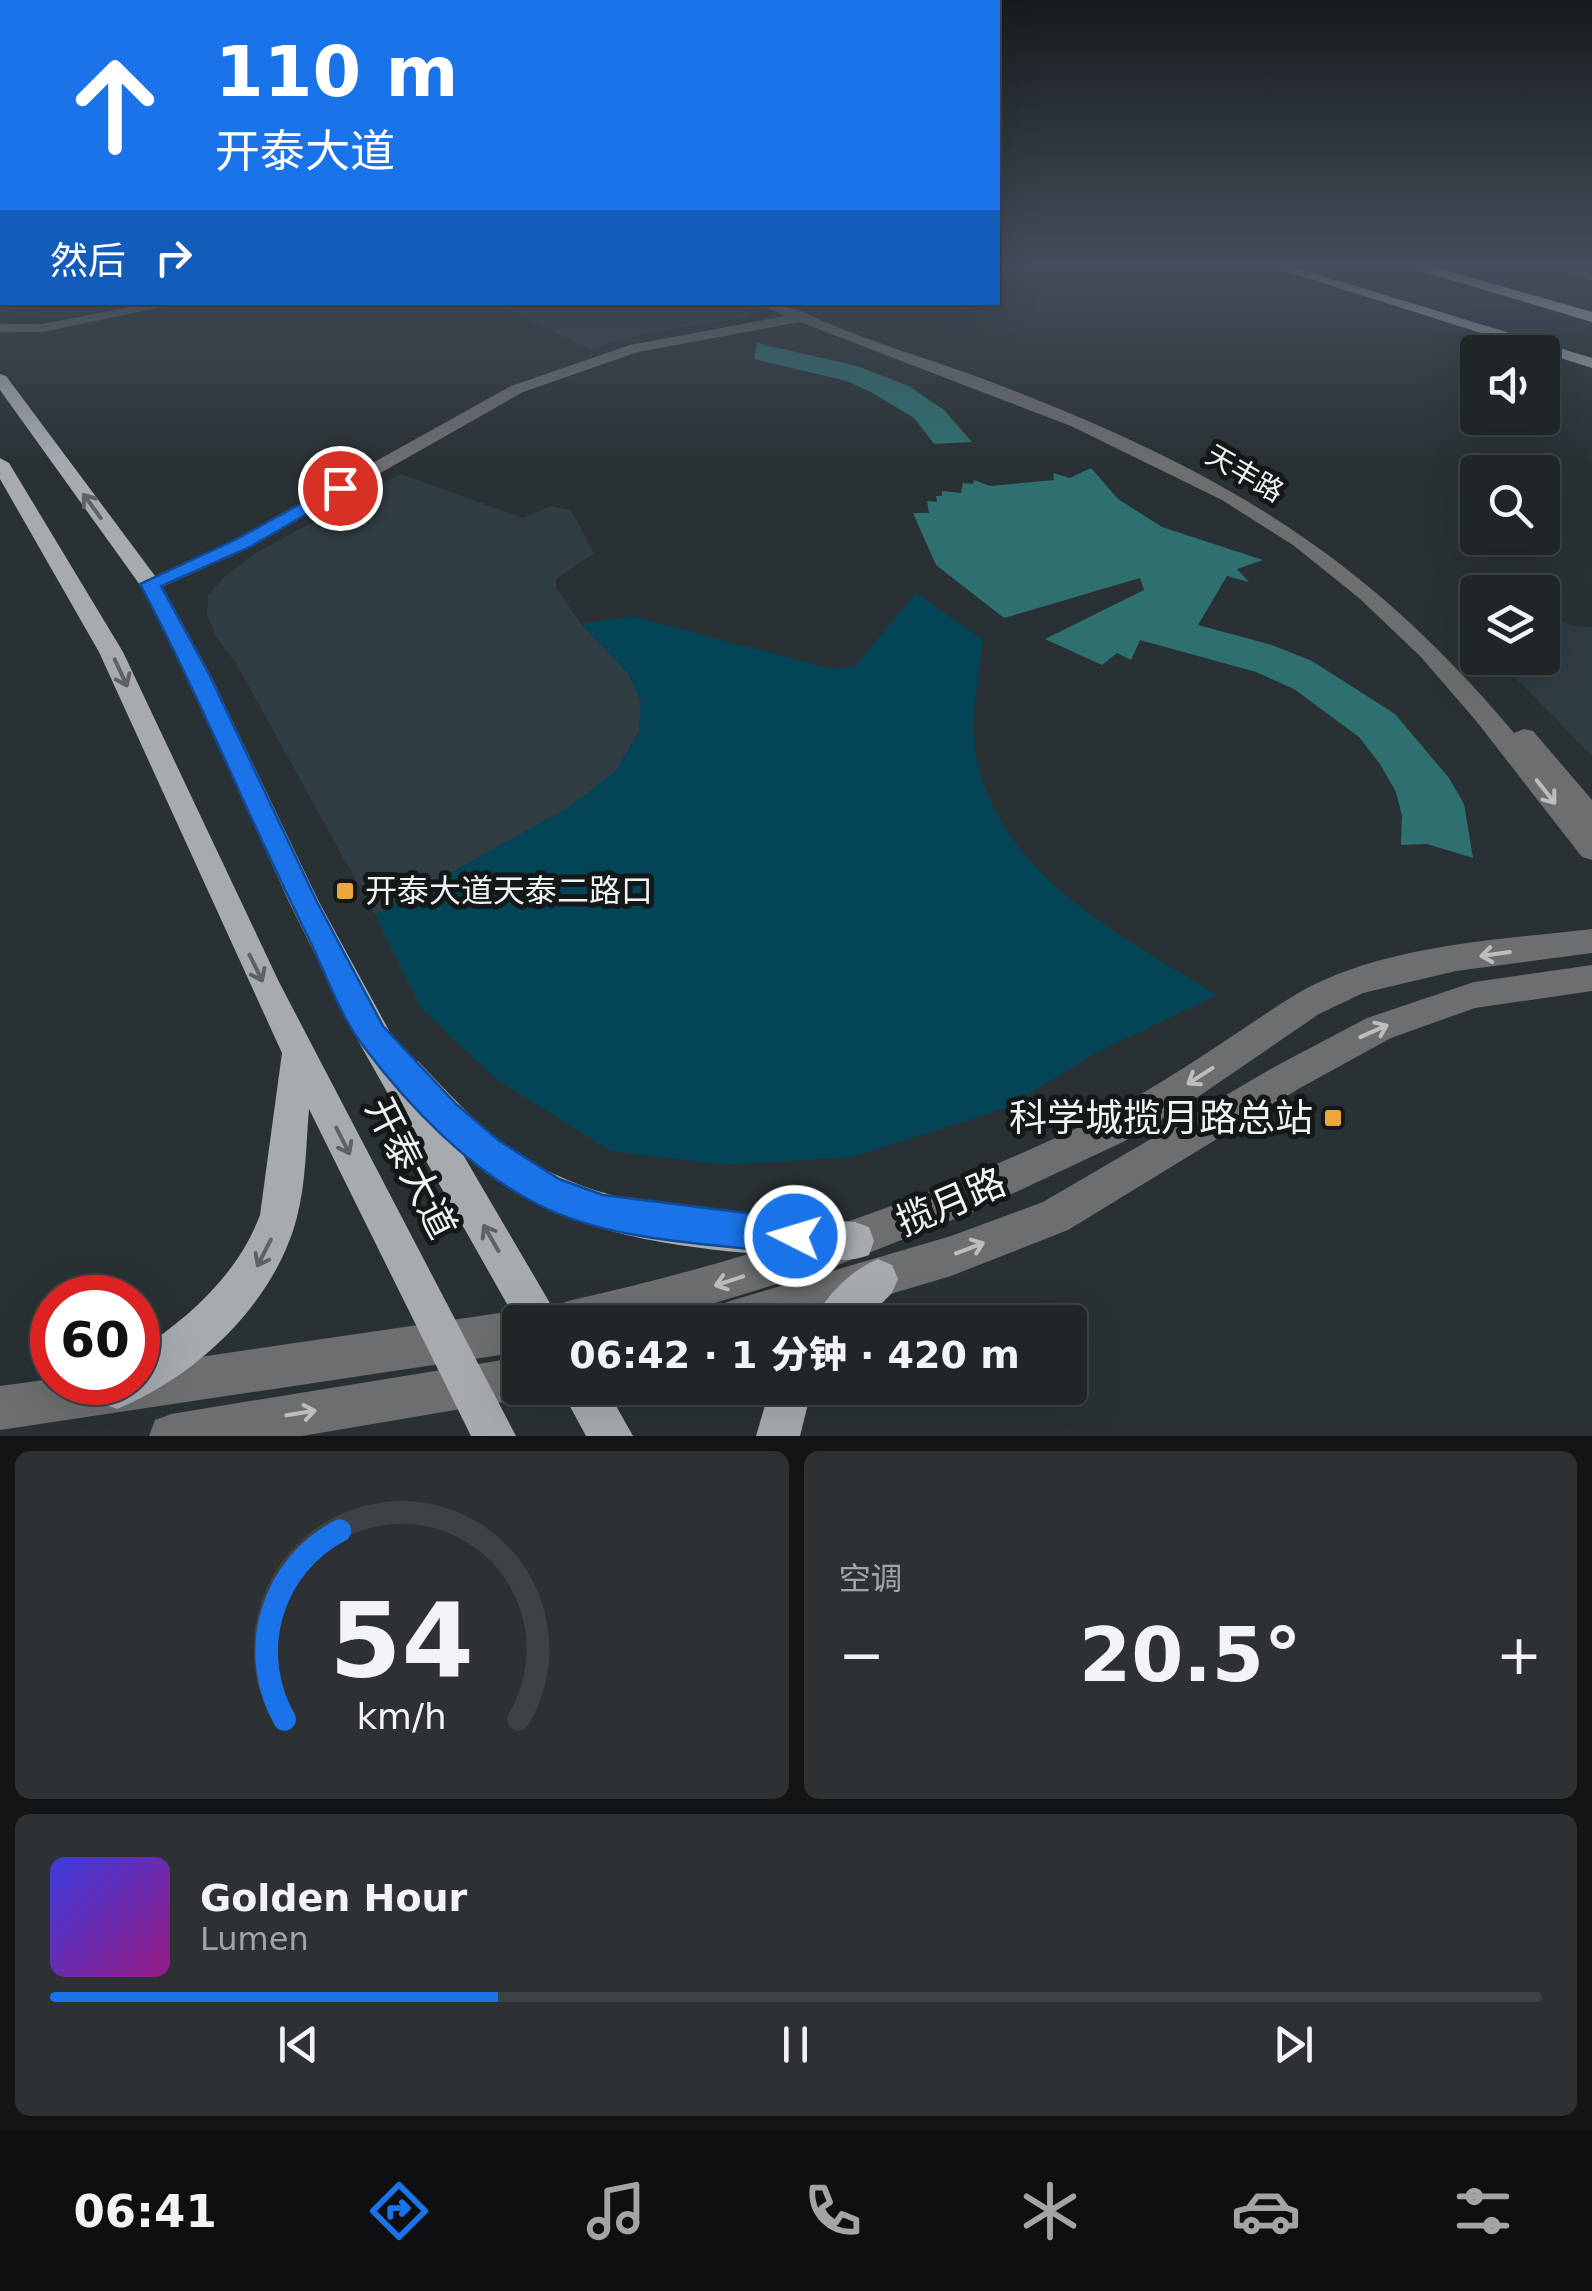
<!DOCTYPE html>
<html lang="zh">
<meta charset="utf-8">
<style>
:root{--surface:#202527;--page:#2d3133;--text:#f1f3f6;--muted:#a2a5a7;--line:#3d4244;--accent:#1a73e8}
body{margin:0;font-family:"DejaVu Sans","Noto Sans SC",sans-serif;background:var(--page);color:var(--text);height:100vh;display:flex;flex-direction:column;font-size:38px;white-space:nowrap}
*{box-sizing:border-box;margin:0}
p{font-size:32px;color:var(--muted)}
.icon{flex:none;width:55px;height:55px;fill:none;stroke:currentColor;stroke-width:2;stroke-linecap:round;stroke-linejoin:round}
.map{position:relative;height:1436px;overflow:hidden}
.drawer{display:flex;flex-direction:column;gap:15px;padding:15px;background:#121415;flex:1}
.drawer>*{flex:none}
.banner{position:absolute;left:0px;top:0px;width:1000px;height:305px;box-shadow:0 10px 40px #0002,0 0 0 2px var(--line);background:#1a73e8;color:#fff;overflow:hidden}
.fabs{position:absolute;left:1460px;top:335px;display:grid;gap:20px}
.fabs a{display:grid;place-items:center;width:100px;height:100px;border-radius:10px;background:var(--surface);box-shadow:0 10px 40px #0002,0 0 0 2px var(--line);font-size:50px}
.speed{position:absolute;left:30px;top:1275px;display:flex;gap:20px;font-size:50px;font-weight:700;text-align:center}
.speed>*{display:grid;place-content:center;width:130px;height:130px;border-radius:50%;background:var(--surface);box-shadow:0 10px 40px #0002,0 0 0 2px var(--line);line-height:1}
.speed .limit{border:15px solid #d22;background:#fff;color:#111}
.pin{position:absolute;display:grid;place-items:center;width:85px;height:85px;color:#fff;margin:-42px;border:5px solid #fff;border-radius:50%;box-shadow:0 2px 10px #0007}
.me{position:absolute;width:110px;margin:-55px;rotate:275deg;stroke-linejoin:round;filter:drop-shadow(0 0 8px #0008)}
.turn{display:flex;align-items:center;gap:35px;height:210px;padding:0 50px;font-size:45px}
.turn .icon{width:130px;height:130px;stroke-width:2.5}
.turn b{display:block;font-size:70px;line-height:85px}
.then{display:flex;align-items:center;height:95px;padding:0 50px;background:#0003;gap:20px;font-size:38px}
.big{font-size:75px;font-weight:800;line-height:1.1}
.drawer .widget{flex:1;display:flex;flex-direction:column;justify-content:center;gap:15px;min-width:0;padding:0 35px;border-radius:15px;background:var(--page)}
.drawer .dial{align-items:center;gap:0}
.dial svg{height:260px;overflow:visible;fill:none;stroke:var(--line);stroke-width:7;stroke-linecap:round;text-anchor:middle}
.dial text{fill:var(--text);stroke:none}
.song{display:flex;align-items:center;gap:30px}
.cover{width:120px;height:120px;border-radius:15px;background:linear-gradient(135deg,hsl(240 70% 55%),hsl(310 70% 35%))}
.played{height:10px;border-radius:5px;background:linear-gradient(90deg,var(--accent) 30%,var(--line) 30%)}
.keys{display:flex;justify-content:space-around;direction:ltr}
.heat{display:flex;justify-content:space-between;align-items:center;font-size:55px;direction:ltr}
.drawer .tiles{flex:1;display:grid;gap:15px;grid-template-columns:1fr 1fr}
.widget:last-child{grid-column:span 2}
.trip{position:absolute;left:502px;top:1305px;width:585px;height:100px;border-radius:10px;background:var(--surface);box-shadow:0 10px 40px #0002,0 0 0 2px var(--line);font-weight:800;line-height:100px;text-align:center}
.menu{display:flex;height:160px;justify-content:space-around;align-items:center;background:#0d0f10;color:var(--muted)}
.menu .icon{width:70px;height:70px}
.menu .current{color:var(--accent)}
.menu b{font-size:45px;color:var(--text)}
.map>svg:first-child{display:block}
.built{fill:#303d43}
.green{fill:#044457}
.building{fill:#2e6f6f}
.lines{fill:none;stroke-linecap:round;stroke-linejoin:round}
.minor{fill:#6c6e70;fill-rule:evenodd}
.major{fill:#a7abb0;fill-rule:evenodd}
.highway{fill:#bec3ca;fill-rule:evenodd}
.oneway{stroke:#5e6264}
.oneway2{stroke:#bbbec0}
.route{fill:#1a73e8;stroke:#114b97;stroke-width:2.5}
.poi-dot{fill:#eda83b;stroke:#151819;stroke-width:4}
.labels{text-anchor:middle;stroke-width:10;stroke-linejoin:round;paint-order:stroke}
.far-street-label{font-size:28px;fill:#f0f4f6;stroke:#151819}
.poi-label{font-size:32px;fill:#f0f4f6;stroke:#151819;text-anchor:start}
.near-poi-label{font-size:38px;fill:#f0f4f6;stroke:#151819;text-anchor:end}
.near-street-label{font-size:38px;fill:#f0f4f6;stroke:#151819}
</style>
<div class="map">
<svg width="1592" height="1436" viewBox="0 0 1592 1436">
<rect width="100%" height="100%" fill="#2a3134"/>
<!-- built -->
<g class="built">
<polygon points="0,264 2,302 139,303 60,319 0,313"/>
<polygon points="739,303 754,308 746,318 650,332 590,349 494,303"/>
<polygon points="401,474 523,518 551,506 571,510 594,553 556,579 556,588 581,624 629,674 641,701 639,732 616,771 570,807 375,915 237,665 217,638 207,615 208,596 223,578 254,554"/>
<polygon points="1543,616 1574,626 1592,627 1592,756 1496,658 1542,658"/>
</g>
<!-- green -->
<path class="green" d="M 916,593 L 983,640 C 979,676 970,718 976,754 C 997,875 1124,937 1217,995 L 1092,1055 L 1009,1107 L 853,1157 L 724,1165 L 611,1151 L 496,1079 L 421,1008 L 375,915 L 569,807 L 616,771 L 639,732 L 641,701 L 629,674 L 581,624 L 631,616 L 832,669 L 855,666 Z"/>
<!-- building -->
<g class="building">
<polygon points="757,343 857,366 909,386 944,410 972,442 934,444 914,418 871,392 847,381 754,359"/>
<polygon points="1091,468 1118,499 1162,527 1263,560 1237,569 1249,582 1227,576 1198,625 1272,645 1312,661 1395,714 1449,778 1464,804 1473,858 1427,844 1401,845 1402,816 1396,792 1380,764 1359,737 1294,689 1256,672 1140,640 1131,660 1117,653 1102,665 1045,639 1144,590 1140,578 1004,618 936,565 913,513 929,513 927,501 937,502 936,496 942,496 942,491 961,493 963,483 973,484 974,480 990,486 1054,480 1053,473 1070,478"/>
</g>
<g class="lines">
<!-- minor -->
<g class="minor">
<polygon points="1540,264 1562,264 1592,272 1592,280"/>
<polygon points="155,302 187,302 42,332 0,332 0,324 42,324"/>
<path d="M 754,302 L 775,302 L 808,314 C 871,344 942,362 1007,388 C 1221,471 1365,555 1514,733 L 1524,729 L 1533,731 L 1592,800 L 1592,860 L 1582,857 L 1477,722 L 1421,657 L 1359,598 L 1293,545 L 1222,500 L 1071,426 L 800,322 L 638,352 L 523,392 L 250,547 L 158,589 L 150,590 L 139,584 L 236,539 L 511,386 L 630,345 L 785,316 Z"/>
<path d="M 1592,929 L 1592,953 L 1456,971 L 1363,993 L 1319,1014 L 1186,1105 L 1123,1142 L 975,1211 L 833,1267 L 652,1322 L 547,1322 L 553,1307 L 568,1301 C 744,1262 914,1205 1077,1128 C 1135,1101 1187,1066 1240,1031 C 1263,1016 1286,999 1311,986 C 1397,944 1498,940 1592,929 Z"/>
<polygon points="1592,965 1592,991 1475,1008 1391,1038 1300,1088 1068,1230 951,1276 796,1322 709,1322 715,1307 730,1301 951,1236 1043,1202 1276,1066 1367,1018 1474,982"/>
<polygon points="520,1310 535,1316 537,1322 520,1322 520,1352 0,1430 0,1386 52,1379 52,1382 138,1382 138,1366"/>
<polygon points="520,1357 520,1388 537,1388 535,1393 520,1399 302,1436 149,1436 155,1420 171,1414"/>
</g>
<!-- major -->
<g class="major">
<polygon points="1263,264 1283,264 1592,358 1592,368"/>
<path d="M 0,374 L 6,376 L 161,584 L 210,674 L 319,902 L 404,1058 L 418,1061 C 451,1096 485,1134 526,1159 C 623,1218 746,1214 855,1222 L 869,1227 L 874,1241 L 869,1255 C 844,1265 812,1257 785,1256 C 671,1248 550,1234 462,1153 L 561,1322 L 520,1322 L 520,1327 L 361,1046 L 289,902 L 186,674 L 140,585 L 0,390 Z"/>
<path d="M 0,458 L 9,463 L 123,652 L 279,982 L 516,1436 L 471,1436 L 309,1109 C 306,1144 306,1183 297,1217 C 275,1303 196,1377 117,1409 L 102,1403 L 96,1388 L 98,1382 L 138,1382 L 138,1351 C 190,1317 238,1274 260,1215 L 282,1053 L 99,652 L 0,479 Z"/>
<path d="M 878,1259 L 892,1265 L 898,1279 L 892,1293 L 863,1322 L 814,1322 C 823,1297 853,1269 878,1259 Z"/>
<polygon points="560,1388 606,1388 633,1436 586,1436"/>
<polygon points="770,1388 812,1388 800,1436 756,1436"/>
</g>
<!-- highway -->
<polygon class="highway" points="1398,264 1424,264 1592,312 1592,322"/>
</g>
<!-- one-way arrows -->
<defs><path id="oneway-shaft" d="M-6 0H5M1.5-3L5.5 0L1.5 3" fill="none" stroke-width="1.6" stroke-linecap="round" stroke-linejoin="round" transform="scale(2.5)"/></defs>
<g class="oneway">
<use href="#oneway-shaft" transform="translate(92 506) rotate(-126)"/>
<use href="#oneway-shaft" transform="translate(121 673) rotate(65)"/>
<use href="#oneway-shaft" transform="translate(256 968) rotate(64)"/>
<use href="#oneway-shaft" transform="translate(343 1141) rotate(63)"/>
<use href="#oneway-shaft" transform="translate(491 1238) rotate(-120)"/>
<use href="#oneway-shaft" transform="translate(264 1253) rotate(117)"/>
</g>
<g class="oneway2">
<use href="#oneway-shaft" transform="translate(1546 792) rotate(52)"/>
<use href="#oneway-shaft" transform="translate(1495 954) rotate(172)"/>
<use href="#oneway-shaft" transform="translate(1374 1031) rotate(-24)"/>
<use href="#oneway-shaft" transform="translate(1200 1076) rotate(147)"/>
<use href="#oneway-shaft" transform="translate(970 1248) rotate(-21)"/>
<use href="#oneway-shaft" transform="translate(729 1281) rotate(162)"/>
<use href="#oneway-shaft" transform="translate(301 1413) rotate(-9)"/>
</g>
<!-- sky -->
<linearGradient id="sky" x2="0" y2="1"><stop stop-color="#171b1d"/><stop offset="0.57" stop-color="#444e5c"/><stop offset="1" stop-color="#444e5c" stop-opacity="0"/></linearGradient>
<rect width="1592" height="465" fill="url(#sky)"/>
<!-- route -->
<path class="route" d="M 340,482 L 346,484 L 346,491 L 250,547 L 161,586 L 209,674 L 317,902 L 383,1026 L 456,1104 L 498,1140 L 559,1179 L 603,1195 L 795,1219 L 808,1224 L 813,1236 L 808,1249 L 795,1254 C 711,1243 613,1243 537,1204 C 469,1169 409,1107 364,1047 C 340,1016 326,974 309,939 C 250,822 202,700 140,584 L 237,539 Z"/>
<!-- markers -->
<g class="poi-dot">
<rect x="335" y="881" width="20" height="20" rx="5"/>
<rect x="1323" y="1108" width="20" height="20" rx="5"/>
</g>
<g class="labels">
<!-- far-street labels -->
<g class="far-street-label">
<text transform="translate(1245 473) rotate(30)" y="10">天丰路</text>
</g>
<!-- poi labels -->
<g class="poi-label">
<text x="365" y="902">开泰大道天泰二路口</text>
</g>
<!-- near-poi labels -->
<g class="near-poi-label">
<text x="1313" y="1131">科学城揽月路总站</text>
</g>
<!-- near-street labels -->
<g class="near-street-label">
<text transform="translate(411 1168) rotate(63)" y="13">开泰大道</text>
<text transform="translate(951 1202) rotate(-23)" y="13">揽月路</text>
</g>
</g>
</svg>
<div class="fabs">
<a><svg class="icon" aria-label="sound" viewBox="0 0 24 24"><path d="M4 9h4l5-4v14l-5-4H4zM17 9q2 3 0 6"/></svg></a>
<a><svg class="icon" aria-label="search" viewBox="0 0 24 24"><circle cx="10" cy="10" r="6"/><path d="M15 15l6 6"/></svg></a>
<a><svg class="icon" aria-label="layers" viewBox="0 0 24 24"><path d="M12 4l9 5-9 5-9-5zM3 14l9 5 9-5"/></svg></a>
</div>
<div class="speed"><div class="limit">60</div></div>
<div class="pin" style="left:340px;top:488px;background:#d93025"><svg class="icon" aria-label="arrive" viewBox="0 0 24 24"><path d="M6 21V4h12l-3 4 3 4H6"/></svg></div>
<svg class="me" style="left:795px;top:1236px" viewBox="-20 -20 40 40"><circle r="17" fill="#1a73e8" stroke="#fff" stroke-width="3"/><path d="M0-11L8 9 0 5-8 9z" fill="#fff"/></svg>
<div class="trip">06:42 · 1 分钟 · 420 m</div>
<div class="banner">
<div class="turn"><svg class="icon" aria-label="ahead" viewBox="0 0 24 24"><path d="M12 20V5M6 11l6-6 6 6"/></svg><div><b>110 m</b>开泰大道</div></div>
<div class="then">然后<svg class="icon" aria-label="right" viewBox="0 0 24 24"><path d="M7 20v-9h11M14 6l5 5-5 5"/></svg></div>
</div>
</div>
<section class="drawer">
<div class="tiles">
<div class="widget dial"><svg viewBox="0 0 100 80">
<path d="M14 69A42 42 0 1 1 86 69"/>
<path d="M14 69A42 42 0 0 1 31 11" stroke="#1a73e8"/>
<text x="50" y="56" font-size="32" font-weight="700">54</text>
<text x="50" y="72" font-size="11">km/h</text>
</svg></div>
<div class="widget"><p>空调</p>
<div class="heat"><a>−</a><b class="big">20.5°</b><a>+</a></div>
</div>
<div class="widget">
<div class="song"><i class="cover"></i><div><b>Golden Hour</b><p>Lumen</p></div></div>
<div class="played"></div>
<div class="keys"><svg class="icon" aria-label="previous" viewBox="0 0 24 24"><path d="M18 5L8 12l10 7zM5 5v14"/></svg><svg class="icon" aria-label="pause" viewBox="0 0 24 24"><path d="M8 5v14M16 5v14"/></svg><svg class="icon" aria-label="next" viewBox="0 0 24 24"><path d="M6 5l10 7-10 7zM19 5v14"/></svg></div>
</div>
</div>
</section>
<nav class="menu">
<b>06:41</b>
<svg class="icon current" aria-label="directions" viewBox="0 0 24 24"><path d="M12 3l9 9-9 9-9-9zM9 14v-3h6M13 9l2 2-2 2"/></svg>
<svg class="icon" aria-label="music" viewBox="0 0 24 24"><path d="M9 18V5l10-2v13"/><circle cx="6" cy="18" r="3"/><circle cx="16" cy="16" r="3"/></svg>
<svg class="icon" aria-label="phone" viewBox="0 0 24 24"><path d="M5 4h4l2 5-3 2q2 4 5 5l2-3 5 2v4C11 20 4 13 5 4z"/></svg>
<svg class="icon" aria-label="climate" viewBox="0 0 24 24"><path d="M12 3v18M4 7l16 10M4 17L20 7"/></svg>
<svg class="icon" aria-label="car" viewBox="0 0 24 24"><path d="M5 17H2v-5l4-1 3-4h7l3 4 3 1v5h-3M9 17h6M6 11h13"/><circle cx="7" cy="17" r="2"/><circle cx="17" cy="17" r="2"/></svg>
<svg class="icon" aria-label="filters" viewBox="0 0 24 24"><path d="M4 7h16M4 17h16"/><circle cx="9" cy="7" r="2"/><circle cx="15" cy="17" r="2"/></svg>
</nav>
